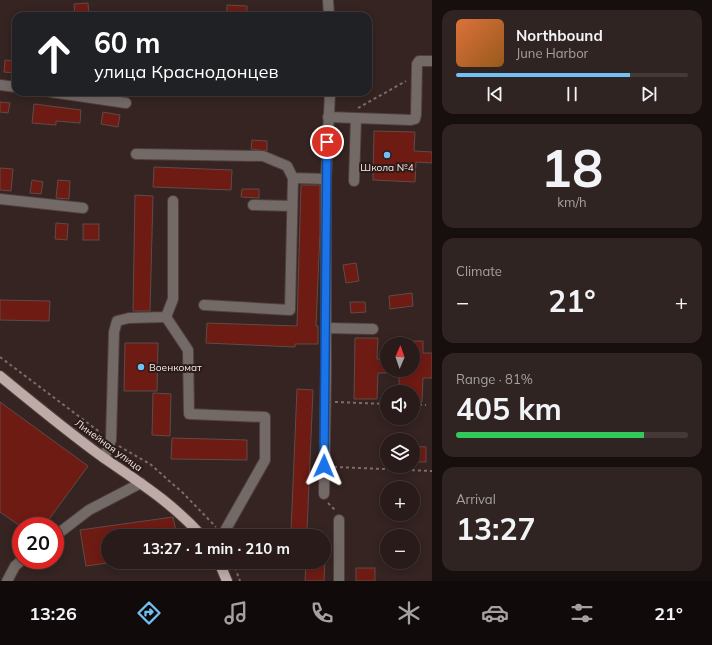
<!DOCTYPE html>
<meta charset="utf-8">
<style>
:root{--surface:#281b19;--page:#302422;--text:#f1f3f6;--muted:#a5a1a2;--line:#443938;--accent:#72c1f5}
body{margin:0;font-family:Mulish,sans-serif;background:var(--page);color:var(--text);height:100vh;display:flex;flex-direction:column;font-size:15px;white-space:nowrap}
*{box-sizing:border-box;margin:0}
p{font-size:13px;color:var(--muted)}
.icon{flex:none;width:22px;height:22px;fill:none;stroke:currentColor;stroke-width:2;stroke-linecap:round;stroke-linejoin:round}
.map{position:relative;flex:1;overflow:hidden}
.panel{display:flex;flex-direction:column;gap:10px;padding:10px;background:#160f0e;width:280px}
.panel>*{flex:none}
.hud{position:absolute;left:12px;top:12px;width:360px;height:84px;border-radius:12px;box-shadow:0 2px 10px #0003,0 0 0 1px var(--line);background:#202124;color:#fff;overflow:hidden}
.needle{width:26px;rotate:2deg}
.fabs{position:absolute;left:380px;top:337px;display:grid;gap:8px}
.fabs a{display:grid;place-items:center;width:40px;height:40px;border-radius:50%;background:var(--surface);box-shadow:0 2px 10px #0003,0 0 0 1px var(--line);font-size:20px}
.speed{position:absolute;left:12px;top:517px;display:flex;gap:8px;font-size:20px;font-weight:700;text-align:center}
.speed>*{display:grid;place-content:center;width:52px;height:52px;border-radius:50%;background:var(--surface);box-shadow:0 2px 10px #0003,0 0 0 1px var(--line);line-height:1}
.speed .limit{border:6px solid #d22;background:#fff;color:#111}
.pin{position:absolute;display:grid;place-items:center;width:34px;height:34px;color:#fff;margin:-17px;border:2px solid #fff;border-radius:50%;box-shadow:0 1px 4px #0007}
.me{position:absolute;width:44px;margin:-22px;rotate:1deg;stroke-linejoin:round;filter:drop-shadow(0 0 3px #0008)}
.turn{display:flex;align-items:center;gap:14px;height:84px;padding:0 16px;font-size:18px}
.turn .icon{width:52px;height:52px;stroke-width:2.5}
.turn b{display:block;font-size:28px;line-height:34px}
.big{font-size:30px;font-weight:700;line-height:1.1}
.panel .widget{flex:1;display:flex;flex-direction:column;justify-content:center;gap:6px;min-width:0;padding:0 14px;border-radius:12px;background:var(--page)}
.panel .dial{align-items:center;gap:0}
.dial b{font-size:52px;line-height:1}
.song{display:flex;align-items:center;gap:12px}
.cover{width:48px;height:48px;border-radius:6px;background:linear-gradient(135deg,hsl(20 70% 55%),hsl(30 70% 35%))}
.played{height:4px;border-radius:2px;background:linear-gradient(90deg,var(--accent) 75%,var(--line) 75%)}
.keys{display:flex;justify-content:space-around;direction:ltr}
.heat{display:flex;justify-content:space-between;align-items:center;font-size:22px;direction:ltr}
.charge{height:6px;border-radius:3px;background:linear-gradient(90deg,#34c759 81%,var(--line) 0)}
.trip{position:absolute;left:101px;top:529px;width:230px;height:40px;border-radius:20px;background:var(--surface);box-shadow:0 2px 10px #0003,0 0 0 1px var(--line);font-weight:700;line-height:40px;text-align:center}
.menu{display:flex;height:64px;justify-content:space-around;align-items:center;background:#100b0a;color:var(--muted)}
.menu .icon{width:28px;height:28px}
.menu .current{color:var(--accent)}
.menu b{font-size:18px;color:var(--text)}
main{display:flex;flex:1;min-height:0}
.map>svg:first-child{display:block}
.building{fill:#6e1b14;stroke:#5f4b48}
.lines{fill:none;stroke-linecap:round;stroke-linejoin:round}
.minor-casing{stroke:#50403d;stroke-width:12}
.major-casing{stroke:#50403d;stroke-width:12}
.path{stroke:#7c6d6b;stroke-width:2;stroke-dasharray:3 3;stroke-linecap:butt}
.minor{stroke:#736a68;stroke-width:10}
.major{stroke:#beaba7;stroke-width:10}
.route-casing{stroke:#114b97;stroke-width:10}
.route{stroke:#1a73e8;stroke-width:7}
.poi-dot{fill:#72c1f5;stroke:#2b1b18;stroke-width:1.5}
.labels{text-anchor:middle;stroke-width:4;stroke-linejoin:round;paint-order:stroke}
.poi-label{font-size:10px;fill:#f6eae8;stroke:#2b1b18}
.street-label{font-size:10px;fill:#f6eae8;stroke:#2b1b18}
</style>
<main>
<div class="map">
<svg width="432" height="581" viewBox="0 0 432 581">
<rect width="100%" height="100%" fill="#352421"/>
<!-- building -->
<g class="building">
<polygon points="88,3 89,16 75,16 74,4"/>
<polygon points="227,5 247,6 247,16 227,16"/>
<polygon points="5,60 16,61 15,73 4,72"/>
<polygon points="0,102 10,103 8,113 0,112"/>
<polygon points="34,104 81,110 80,123 56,121 56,125 32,123"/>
<polygon points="103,112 120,115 118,127 101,124"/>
<polygon points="374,131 415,132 414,151 432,152 432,163 416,162 415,182 373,180"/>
<polygon points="252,140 267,141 267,151 251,149"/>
<polygon points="154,167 232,170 231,190 153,187"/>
<polygon points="0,168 13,169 11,191 0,190"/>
<polygon points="32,180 43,182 41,194 30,193"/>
<polygon points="58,180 70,181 69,199 56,198"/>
<polygon points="301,185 320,185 320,232 316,326 318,326 318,344 295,344 295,347 206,343 207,323 297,326"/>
<polygon points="242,189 259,189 259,198 241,197"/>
<polygon points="135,195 153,196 150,311 133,311"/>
<polygon points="56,223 68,224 67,240 55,239"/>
<rect x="83" y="224" width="16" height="16"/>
<polygon points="356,263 359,281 346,283 343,265"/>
<polygon points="412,293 413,306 390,309 389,296"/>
<polygon points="0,300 50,301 49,321 0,320"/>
<polygon points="350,302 365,302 366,312 351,313"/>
<polygon points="355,338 378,338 377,359 387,360 387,373 378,373 377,399 354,399"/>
<polygon points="413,341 423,341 423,353 432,353 432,378 423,378 422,402 413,402 413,392 399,392 399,370 413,370"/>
<polygon points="125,343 158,343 157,391 124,391"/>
<polygon points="297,389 313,390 307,531 291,531"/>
<polygon points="153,393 171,394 170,436 152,435"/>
<polygon points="0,402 88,466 44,526 20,526 0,512"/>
<polygon points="172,438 247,440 247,460 171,459"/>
<polygon points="413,446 426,447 426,462 413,462"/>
<polygon points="173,517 177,536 108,536 108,563 86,566 80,530"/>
<polygon points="306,562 325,562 324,581 305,581"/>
<rect x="356" y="568" width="19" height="13"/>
</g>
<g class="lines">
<defs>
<g id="minor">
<polyline points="328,0 329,16"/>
<polyline points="0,85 16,87"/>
<polyline points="51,92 126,103"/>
<polyline points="328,117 411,120 415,119 416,115 417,64 419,61 432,61"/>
<polyline points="136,154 263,156 287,166 293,178 326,179"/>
<polyline points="354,181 356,118"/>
<polyline points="0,199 83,208"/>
<polyline points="253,205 292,206"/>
<polyline points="204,305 290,310 293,178"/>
<polyline points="166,317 188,350 189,414 265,417 265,460 222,536"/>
<polyline points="326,328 373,329"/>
<polyline points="104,458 111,440 114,332 117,321 129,318 166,317 173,299 173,201"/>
<polyline points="324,494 326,374 326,179 330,92"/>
<polyline points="55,536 89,510 141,483"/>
<polyline points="7,581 15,566 22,560"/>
<polyline points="339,581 339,520"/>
</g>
<g id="major">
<path d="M 0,376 C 34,404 68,432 104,458 C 140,483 171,502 202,536"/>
<polyline points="219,562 227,581"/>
</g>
</defs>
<!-- minor casing -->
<use href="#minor" class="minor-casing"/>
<!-- major casing -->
<use href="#major" class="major-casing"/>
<!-- path -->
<g class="path">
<polyline points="358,108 406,81"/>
<polyline points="0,357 101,433"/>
<polyline points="335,402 387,404"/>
<polyline points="413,404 426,405"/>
<polyline points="119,446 150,464 183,493 216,527"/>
<polyline points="334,467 432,471"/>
<polyline points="328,503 336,511"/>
<polyline points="233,562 240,581"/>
</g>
<!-- minor -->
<use href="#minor" class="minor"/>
<!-- major -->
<use href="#major" class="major"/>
</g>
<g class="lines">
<defs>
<polyline id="route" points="324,466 327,142"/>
</defs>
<!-- route casing -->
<use href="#route" class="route-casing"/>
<!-- route -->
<use href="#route" class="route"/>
</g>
<!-- markers -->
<g class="poi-dot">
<circle cx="387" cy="155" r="4"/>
<circle cx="141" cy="367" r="4"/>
</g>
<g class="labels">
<!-- poi labels -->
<g class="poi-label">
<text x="387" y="171">Школа №4</text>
<text x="149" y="371" text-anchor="start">Военкомат</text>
</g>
<!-- street labels -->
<g class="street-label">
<text transform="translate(109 445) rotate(36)" y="4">Линейная улица</text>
</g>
</g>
</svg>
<div class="fabs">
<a><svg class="needle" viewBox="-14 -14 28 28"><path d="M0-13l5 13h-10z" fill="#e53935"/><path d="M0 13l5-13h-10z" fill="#a5a1a2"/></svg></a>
<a><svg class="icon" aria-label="sound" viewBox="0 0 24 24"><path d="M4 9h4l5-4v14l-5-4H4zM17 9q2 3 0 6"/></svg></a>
<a><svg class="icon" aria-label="layers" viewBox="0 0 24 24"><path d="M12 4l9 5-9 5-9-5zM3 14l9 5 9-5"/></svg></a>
<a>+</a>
<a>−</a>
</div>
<div class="speed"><div class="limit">20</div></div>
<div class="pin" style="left:327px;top:142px;background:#d93025"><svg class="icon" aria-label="arrive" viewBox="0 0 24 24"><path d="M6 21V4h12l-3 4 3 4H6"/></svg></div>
<svg class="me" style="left:324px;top:466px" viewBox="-20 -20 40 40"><path d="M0-17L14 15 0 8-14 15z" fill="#1a73e8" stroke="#fff" stroke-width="4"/></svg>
<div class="trip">13:27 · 1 min · 210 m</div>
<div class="hud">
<div class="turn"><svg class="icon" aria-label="ahead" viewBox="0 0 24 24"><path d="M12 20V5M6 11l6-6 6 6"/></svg><div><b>60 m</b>улица Краснодонцев</div></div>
</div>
</div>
<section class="panel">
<div class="widget">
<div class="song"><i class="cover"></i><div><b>Northbound</b><p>June Harbor</p></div></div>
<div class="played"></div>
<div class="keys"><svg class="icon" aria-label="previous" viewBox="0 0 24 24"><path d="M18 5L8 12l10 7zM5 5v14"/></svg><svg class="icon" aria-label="pause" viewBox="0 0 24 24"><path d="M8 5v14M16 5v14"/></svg><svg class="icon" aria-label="next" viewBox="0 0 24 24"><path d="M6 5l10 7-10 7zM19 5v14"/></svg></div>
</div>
<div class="widget dial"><b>18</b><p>km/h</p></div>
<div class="widget"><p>Climate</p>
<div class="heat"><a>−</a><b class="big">21°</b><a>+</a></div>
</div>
<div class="widget"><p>Range · 81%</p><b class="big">405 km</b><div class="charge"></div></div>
<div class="widget"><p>Arrival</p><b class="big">13:27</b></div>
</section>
</main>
<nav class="menu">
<b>13:26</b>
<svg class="icon current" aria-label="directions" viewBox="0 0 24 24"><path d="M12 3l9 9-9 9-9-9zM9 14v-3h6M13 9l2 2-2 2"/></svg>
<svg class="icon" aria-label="music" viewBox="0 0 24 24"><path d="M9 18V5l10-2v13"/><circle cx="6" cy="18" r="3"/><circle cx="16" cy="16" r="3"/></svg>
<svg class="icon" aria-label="phone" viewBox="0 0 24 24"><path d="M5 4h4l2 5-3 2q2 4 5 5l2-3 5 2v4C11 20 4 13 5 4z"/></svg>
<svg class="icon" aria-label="climate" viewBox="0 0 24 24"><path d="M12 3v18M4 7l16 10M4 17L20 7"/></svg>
<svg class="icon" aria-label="car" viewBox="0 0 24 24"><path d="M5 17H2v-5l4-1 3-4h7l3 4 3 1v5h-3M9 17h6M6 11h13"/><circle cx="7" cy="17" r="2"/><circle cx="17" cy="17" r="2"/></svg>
<svg class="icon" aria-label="filters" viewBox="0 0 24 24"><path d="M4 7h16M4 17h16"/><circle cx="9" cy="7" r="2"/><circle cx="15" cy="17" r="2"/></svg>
<b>21°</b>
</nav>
